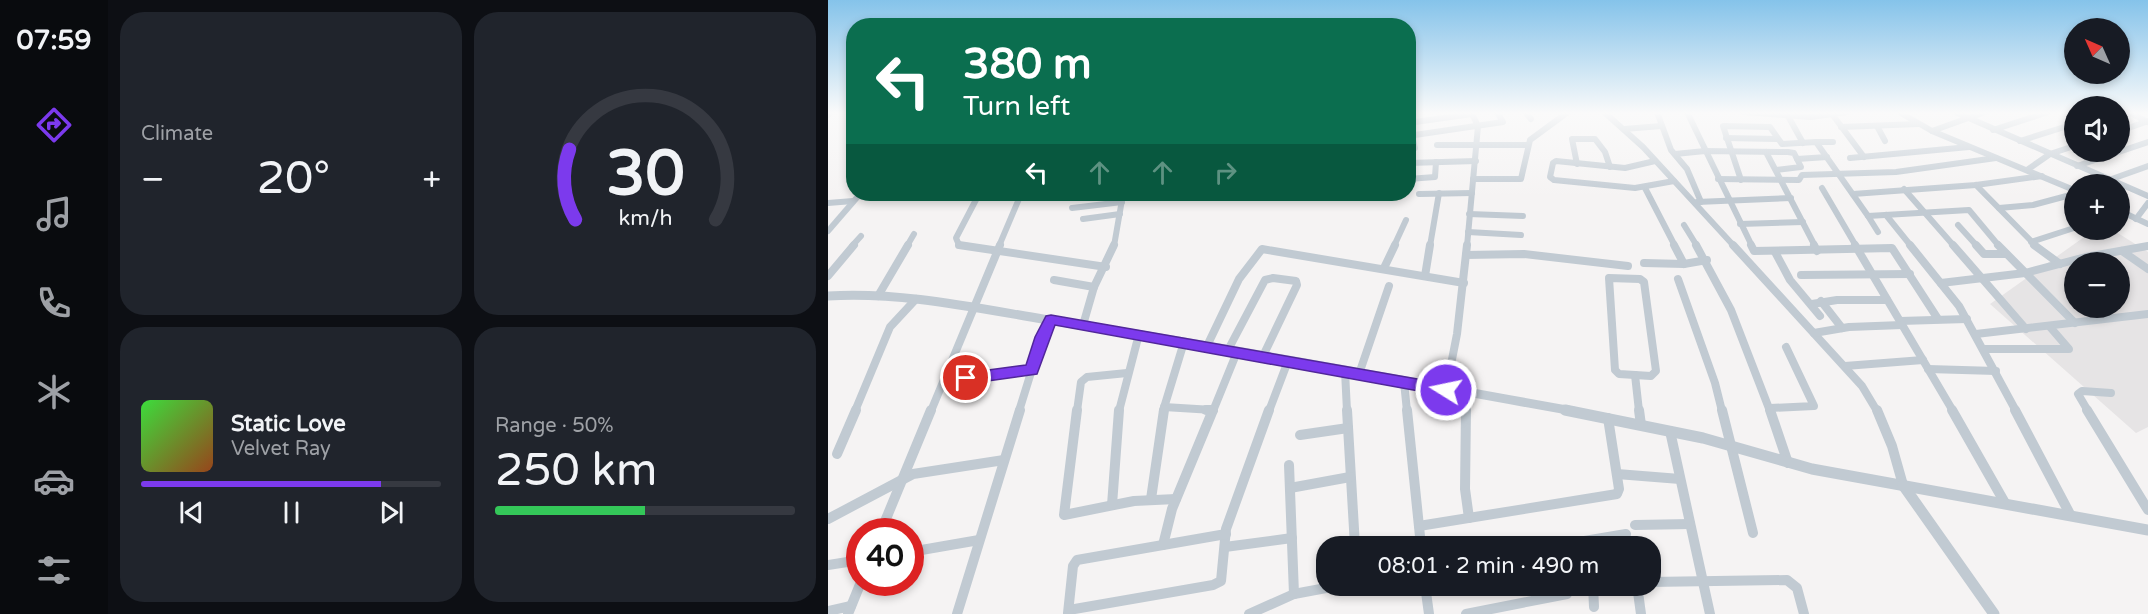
<!DOCTYPE html>
<meta charset="utf-8">
<style>
:root{--surface:#171b24;--page:#20242c;--text:#f1f3f6;--muted:#9ea1a6;--line:#363941;--accent:#7c3aed}
body{margin:0;font-family:"Varela Round",sans-serif;background:var(--page);color:var(--text);height:100vh;display:flex;flex-direction:column;font-size:22px;white-space:nowrap}
*{box-sizing:border-box;margin:0}
p{font-size:20px;color:var(--muted)}
.icon{flex:none;width:33px;height:33px;fill:none;stroke:currentColor;stroke-width:2;stroke-linecap:round;stroke-linejoin:round}
.map{position:relative;flex:1;overflow:hidden}
.panel{display:flex;flex-direction:column;gap:12px;padding:12px;background:#0d0f14;width:720px}
.panel>*{flex:none}
.top-card{position:absolute;left:18px;top:18px;width:570px;height:183px;border-radius:24px;box-shadow:0 3px 9px #0003;background:#0b6e4f;color:#fff;overflow:hidden}
.needle{width:39px;rotate:315deg}
.fabs{position:absolute;left:1236px;top:18px;display:grid;gap:12px}
.fabs a{display:grid;place-items:center;width:66px;height:66px;border-radius:50%;background:var(--surface);box-shadow:0 3px 9px #0003;font-size:30px}
.speed{position:absolute;left:18px;top:518px;display:flex;gap:12px;font-size:30px;font-weight:700;text-align:center}
.speed>*{display:grid;place-content:center;width:78px;height:78px;border-radius:50%;background:var(--surface);box-shadow:0 3px 9px #0003;line-height:1}
.speed .limit{border:9px solid #d22;background:#fff;color:#111}
.pin{position:absolute;display:grid;place-items:center;width:51px;height:51px;color:#fff;margin:-26px;border:3px solid #fff;border-radius:50%;box-shadow:0 2px 6px #0007}
.me{position:absolute;width:66px;margin:-33px;rotate:280deg;stroke-linejoin:round;filter:drop-shadow(0 0 4px #0008)}
.turn{display:flex;align-items:center;gap:21px;height:126px;padding:0 18px;font-size:27px}
.turn .icon{width:78px;height:78px;stroke-width:2.5}
.turn b{display:block;font-size:42px;line-height:51px}
.lanes{display:flex;align-items:center;height:57px;padding:0 18px;background:#0003;justify-content:center;gap:30px;direction:ltr}
.lanes .off{opacity:.35}
.big{font-size:45px;font-weight:600;line-height:1.1}
.panel .widget{flex:1;display:flex;flex-direction:column;justify-content:center;gap:9px;min-width:0;padding:0 21px;border-radius:24px;background:var(--page)}
.panel .dial{align-items:center;gap:0}
.dial svg{height:156px;overflow:visible;fill:none;stroke:var(--line);stroke-width:7;stroke-linecap:round;text-anchor:middle}
.dial text{fill:var(--text);stroke:none}
.song{display:flex;align-items:center;gap:18px}
.cover{width:72px;height:72px;border-radius:9px;background:linear-gradient(135deg,hsl(120 70% 55%),hsl(20 70% 35%))}
.played{height:6px;border-radius:3px;background:linear-gradient(90deg,var(--accent) 80%,var(--line) 80%)}
.keys{display:flex;justify-content:space-around;direction:ltr}
.heat{display:flex;justify-content:space-between;align-items:center;font-size:33px;direction:ltr}
.charge{height:9px;border-radius:4px;background:linear-gradient(90deg,#34c759 50%,var(--line) 0)}
.panel .tiles{flex:1;display:grid;gap:12px;grid-template-columns:repeat(2,1fr)}
.trip{position:absolute;left:488px;top:536px;width:345px;height:60px;border-radius:24px;background:var(--surface);box-shadow:0 3px 9px #0003;font-weight:600;line-height:60px;text-align:center}
main{display:flex;flex:1;min-height:0}
.menu{display:flex;flex-direction:column;width:108px;justify-content:space-around;align-items:center;background:#090b0e;color:var(--muted)}
.menu .icon{width:42px;height:42px}
.menu .on{color:var(--accent)}
.menu b{font-size:27px;color:var(--text)}
.map>svg:first-child{display:block}
.education{fill:#e6e4e5;fill-rule:evenodd}
.lines{fill:none;stroke-linecap:round;stroke-linejoin:round}
.minor-far2{stroke:#c1cad2;stroke-width:6}
.minor-far1{stroke:#c1cad2;stroke-width:8}
.minor{stroke:#c1cad2;stroke-width:10}
.tertiary-far1{stroke:#c1cad2;stroke-width:9}
.tertiary{stroke:#c1cad2;stroke-width:11}
.route{fill:#7c3aed;stroke:#51269a;stroke-width:1.5}
</style>
<main>
<nav class="menu">
<b>07:59</b>
<svg class="icon on" aria-label="directions" viewBox="0 0 24 24"><path d="M12 3l9 9-9 9-9-9zM9 14v-3h6M13 9l2 2-2 2"/></svg>
<svg class="icon" aria-label="music" viewBox="0 0 24 24"><path d="M9 18V5l10-2v13"/><circle cx="6" cy="18" r="3"/><circle cx="16" cy="16" r="3"/></svg>
<svg class="icon" aria-label="phone" viewBox="0 0 24 24"><path d="M5 4h4l2 5-3 2q2 4 5 5l2-3 5 2v4C11 20 4 13 5 4z"/></svg>
<svg class="icon" aria-label="climate" viewBox="0 0 24 24"><path d="M12 3v18M4 7l16 10M4 17L20 7"/></svg>
<svg class="icon" aria-label="car" viewBox="0 0 24 24"><path d="M5 17H2v-5l4-1 3-4h7l3 4 3 1v5h-3M9 17h6M6 11h13"/><circle cx="7" cy="17" r="2"/><circle cx="17" cy="17" r="2"/></svg>
<svg class="icon" aria-label="filters" viewBox="0 0 24 24"><path d="M4 7h16M4 17h16"/><circle cx="9" cy="7" r="2"/><circle cx="15" cy="17" r="2"/></svg>
</nav>
<section class="panel">
<div class="tiles">
<div class="widget"><p>Climate</p>
<div class="heat"><a>−</a><b class="big">20°</b><a>+</a></div>
</div>
<div class="widget dial"><svg viewBox="0 0 100 80">
<path d="M14 69A42 42 0 1 1 86 69"/>
<path d="M14 69A42 42 0 0 1 11 33" stroke="#7c3aed"/>
<text x="50" y="56" font-size="32" font-weight="700">30</text>
<text x="50" y="72" font-size="11">km/h</text>
</svg></div>
<div class="widget">
<div class="song"><i class="cover"></i><div><b>Static Love</b><p>Velvet Ray</p></div></div>
<div class="played"></div>
<div class="keys"><svg class="icon" aria-label="previous" viewBox="0 0 24 24"><path d="M18 5L8 12l10 7zM5 5v14"/></svg><svg class="icon" aria-label="pause" viewBox="0 0 24 24"><path d="M8 5v14M16 5v14"/></svg><svg class="icon" aria-label="next" viewBox="0 0 24 24"><path d="M6 5l10 7-10 7zM19 5v14"/></svg></div>
</div>
<div class="widget"><p>Range · 50%</p><b class="big">250 km</b><div class="charge"></div></div>
</div>
</section>
<div class="map">
<svg width="1320" height="614" viewBox="0 0 1320 614">
<rect width="100%" height="100%" fill="#f5f3f3"/>
<!-- education -->
<path class="education" d="M 1266,230 L 1285,230 L 1320,252 L 1320,427 L 1308,433 L 1162,304 ZM 1246,262 L 1292,262 L 1292,308 L 1246,308 Z"/>
<g class="lines">
<!-- minor-far2 -->
<g class="minor-far2">
<polyline points="697,112 703,119"/>
<polyline points="776,112 815,147 906,246"/>
<polyline points="829,112 843,150 859,169 873,202"/>
<polyline points="859,112 924,246"/>
<polyline points="916,112 983,117 1019,112"/>
<polyline points="1071,112 1104,131 1246,190"/>
<polyline points="1127,112 1320,196"/>
<polyline points="1301,112 1319,122"/>
<polyline points="1004,114 1036,157"/>
<polyline points="0,115 2,112"/>
<polyline points="960,116 975,143"/>
<polyline points="21,120 26,113"/>
<polyline points="580,123 644,114"/>
<polyline points="1049,126 1057,141"/>
<polyline points="1013,127 1090,124"/>
<polyline points="796,129 833,126"/>
<polyline points="1165,130 1220,112"/>
<polyline points="1104,131 1157,112"/>
<polyline points="1292,131 1320,121"/>
<polyline points="580,136 675,122 669,112"/>
<polyline points="584,136 587,148"/>
<polyline points="898,138 949,139"/>
<polyline points="1192,141 1246,124"/>
<polyline points="988,142 1005,142"/>
<polyline points="609,145 700,145"/>
<polyline points="938,152 987,246"/>
<polyline points="847,154 877,151 960,152 966,153 969,159 999,157"/>
<polyline points="1022,158 1141,147"/>
<polyline points="827,161 797,168 728,161 725,163 722,177 726,180 807,188 846,181"/>
<polyline points="580,163 648,161"/>
<polyline points="749,164 744,139 767,139 777,152 782,167"/>
<polyline points="1249,166 1320,142"/>
<polyline points="948,170 973,167 969,159"/>
<polyline points="1199,170 1222,154 1246,146"/>
<polyline points="580,179 607,177 608,162"/>
<polyline points="645,179 693,179 702,140 740,112"/>
<polyline points="890,179 971,180 974,175 1068,172 1168,158"/>
<polyline points="913,180 895,126 942,127 954,144 988,142 1040,216 1141,210 1171,246"/>
<polyline points="1281,180 1320,166"/>
<polyline points="1148,185 1208,246"/>
<polyline points="817,188 847,246"/>
<polyline points="994,188 1028,246"/>
<polyline points="1076,189 1126,246"/>
<polyline points="591,194 644,193"/>
<polyline points="1025,194 1148,185 1214,176"/>
<polyline points="869,202 963,198"/>
<polyline points="0,203 25,201"/>
<polyline points="244,208 294,202"/>
<polyline points="1171,208 1205,205 1246,194"/>
<polyline points="1292,211 1320,224"/>
<polyline points="641,214 695,216"/>
<polyline points="1058,215 1083,246"/>
<polyline points="1040,216 1050,232"/>
<polyline points="255,219 292,214"/>
<polyline points="1308,219 1320,203"/>
<polyline points="912,224 975,222"/>
<polyline points="856,225 869,246"/>
<polyline points="1130,225 1149,246"/>
<polyline points="0,231 32,194"/>
<polyline points="640,232 693,235"/>
<polyline points="1203,242 1246,228"/>
<polyline points="24,246 33,236"/>
<polyline points="79,246 86,234"/>
<polyline points="140,246 131,245 128,238 151,194"/>
<polyline points="171,246 193,194"/>
<polyline points="286,246 295,194"/>
<polyline points="566,246 578,220"/>
<polyline points="602,246 611,193"/>
<polyline points="639,246 650,126 643,112"/>
</g>
<!-- minor-far1 -->
<g class="minor-far1">
<polyline points="131,245 278,267"/>
<polyline points="846,245 856,264"/>
<polyline points="868,245 903,310 942,411"/>
<polyline points="905,245 1034,386 1049,411"/>
<polyline points="923,245 926,251 1064,248 1110,319"/>
<polyline points="986,245 989,251"/>
<polyline points="1027,245 1125,411"/>
<polyline points="1082,245 1131,306 1188,411"/>
<polyline points="1125,245 1198,329"/>
<polyline points="1148,245 1156,254 1178,254"/>
<polyline points="1170,245 1247,323"/>
<polyline points="1206,245 1232,264"/>
<polyline points="1294,251 1320,269"/>
<polyline points="947,252 962,280 992,316"/>
<polyline points="638,255 696,254 800,266"/>
<polyline points="816,263 856,264 879,260"/>
<polyline points="556,268 567,245"/>
<polyline points="973,275 1082,274"/>
<polyline points="0,276 26,245"/>
<polyline points="597,276 602,245"/>
<polygon points="781,278 812,279 816,282 828,371 823,376 791,374 787,370"/>
<polyline points="850,279 887,383 894,411"/>
<polyline points="226,280 266,287"/>
<polyline points="1113,283 1197,273 1258,257 1320,246"/>
<polyline points="50,296 80,245"/>
<polyline points="993,301 1014,328"/>
<polyline points="984,304 1009,300 1059,300"/>
<polyline points="1072,321 1139,319"/>
<polyline points="255,325 266,287 286,245"/>
<polyline points="986,333 1021,327 1074,325"/>
<polyline points="1148,334 1320,314"/>
<polyline points="379,346 411,279 434,249 636,283"/>
<polyline points="1156,349 1241,349 1222,327"/>
<polyline points="400,350 437,280 445,278 468,281 469,285 435,356"/>
<polyline points="1017,366 1095,360"/>
<polyline points="1100,369 1168,371"/>
<polyline points="517,371 519,411"/>
<polyline points="531,374 561,286"/>
<polyline points="807,375 811,411"/>
<polyline points="116,381 204,370"/>
<polyline points="576,382 579,411"/>
<polyline points="618,390 629,334 639,245"/>
<polyline points="336,407 385,410"/>
<polyline points="942,408 986,406 958,347"/>
<polyline points="27,411 62,327 88,299"/>
<polyline points="103,411 172,245"/>
<polyline points="191,411 214,337 223,320"/>
<polyline points="249,411 253,382 259,377 299,373"/>
<polyline points="291,411 311,334"/>
<polyline points="335,411 356,342"/>
<polyline points="385,411 409,352"/>
<polyline points="441,411 460,361"/>
<polyline points="638,411 638,393"/>
<polyline points="1260,411 1250,394 1254,391 1283,393"/>
</g>
<!-- minor -->
<g class="minor">
<polyline points="249,410 236,515 306,501 348,499"/>
<polyline points="378,410 385,410"/>
<polyline points="519,410 527,546"/>
<polyline points="579,410 593,546"/>
<polyline points="638,410 637,489 641,518"/>
<polyline points="811,410 813,425"/>
<polyline points="894,410 925,533"/>
<polyline points="942,410 960,463"/>
<polyline points="1049,410 1064,446 1075,485"/>
<polyline points="1124,410 1177,503"/>
<polyline points="1187,410 1243,516"/>
<polyline points="1259,410 1320,510"/>
<polyline points="842,431 882,614"/>
<polyline points="472,435 520,428"/>
<polyline points="9,454 28,410"/>
<polyline points="461,465 466,594"/>
<polyline points="789,474 852,479"/>
<polyline points="462,488 522,477"/>
<polyline points="323,499 336,410"/>
<polyline points="284,505 291,410"/>
<polyline points="0,519 85,474 176,460"/>
<polyline points="807,525 862,524"/>
<polyline points="591,526 789,494 791,489 780,418"/>
<polyline points="53,531 103,410"/>
<polyline points="335,545 344,509 385,410"/>
<polyline points="727,546 798,534"/>
<polyline points="397,547 464,538"/>
<polyline points="82,552 151,540"/>
<polyline points="0,565 32,560"/>
<polyline points="822,582 959,580 969,588 976,614"/>
<polyline points="597,585 601,614"/>
<polyline points="765,585 766,607"/>
<polyline points="809,585 813,614"/>
<polyline points="241,610 385,585 393,581 398,529 441,410"/>
<polyline points="0,611 23,606"/>
<polyline points="240,613 245,566 249,560 398,534"/>
<polyline points="20,614 33,582"/>
<polyline points="129,614 192,410"/>
<polyline points="421,614 466,594 514,585"/>
<polyline points="638,614 739,594"/>
</g>
<!-- tertiary-far1 -->
<path class="tertiary-far1" d="M 0,296 C 79,291 161,311 239,323 C 408,349 577,381 745,411"/>
<!-- tertiary -->
<g class="tertiary">
<polyline points="737,410 875,438 984,469 1320,530"/>
<polyline points="1075,485 1166,614"/>
</g>
</g>
<!-- sky -->
<linearGradient id="sky" x2="0" y2="1"><stop stop-color="#85c3ea"/><stop offset="0.57" stop-color="#fafafa"/><stop offset="1" stop-color="#fafafa" stop-opacity="0"/></linearGradient>
<rect width="1320" height="198" fill="url(#sky)"/>
<!-- route -->
<polygon class="route" points="223,315 618,384 626,390 618,396 227,325 209,374 138,384 132,383 130,378 138,373 198,365 207,337 218,316"/>
</svg>
<div class="fabs">
<a><svg class="needle" viewBox="-14 -14 28 28"><path d="M0-13l5 13h-10z" fill="#e53935"/><path d="M0 13l5-13h-10z" fill="#9ea1a6"/></svg></a>
<a><svg class="icon" aria-label="sound" viewBox="0 0 24 24"><path d="M4 9h4l5-4v14l-5-4H4zM17 9q2 3 0 6"/></svg></a>
<a>+</a>
<a>−</a>
</div>
<div class="speed"><div class="limit">40</div></div>
<div class="pin" style="left:138px;top:378px;background:#d93025"><svg class="icon" aria-label="arrive" viewBox="0 0 24 24"><path d="M6 21V4h12l-3 4 3 4H6"/></svg></div>
<svg class="me" style="left:618px;top:390px" viewBox="-20 -20 40 40"><circle r="17" fill="#7c3aed" stroke="#fff" stroke-width="3"/><path d="M0-11L8 9 0 5-8 9z" fill="#fff"/></svg>
<div class="trip">08:01 · 2 min · 490 m</div>
<div class="top-card">
<div class="turn"><svg class="icon" aria-label="left" viewBox="0 0 24 24"><path d="M17 20v-9H6M10 6l-5 5 5 5"/></svg><div><b>380 m</b>Turn left</div></div>
<div class="lanes"><svg class="icon" aria-label="left" viewBox="0 0 24 24"><path d="M17 20v-9H6M10 6l-5 5 5 5"/></svg><svg class="icon off" aria-label="ahead" viewBox="0 0 24 24"><path d="M12 20V5M6 11l6-6 6 6"/></svg><svg class="icon off" aria-label="ahead" viewBox="0 0 24 24"><path d="M12 20V5M6 11l6-6 6 6"/></svg><svg class="icon off" aria-label="right" viewBox="0 0 24 24"><path d="M7 20v-9h11M14 6l5 5-5 5"/></svg></div>
</div>
</div>
</main>
